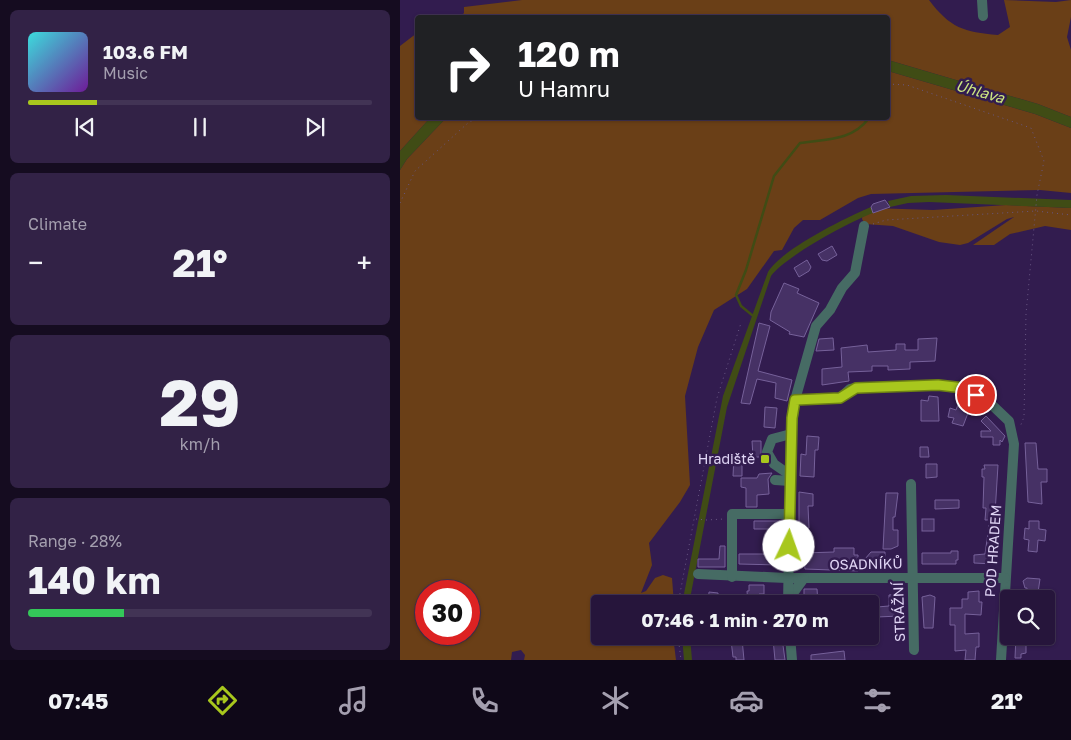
<!DOCTYPE html>
<meta charset="utf-8">
<style>
:root{--surface:#26153b;--page:#322246;--text:#f1f3f6;--muted:#a49faf;--line:#423455;--accent:#a8c71d}
body{margin:0;font-family:"Golos Text",sans-serif;background:var(--page);color:var(--text);height:100vh;display:flex;flex-direction:column;font-size:19px;white-space:nowrap}
*{box-sizing:border-box;margin:0}
p{font-size:16px;color:var(--muted)}
.icon{flex:none;width:28px;height:28px;fill:none;stroke:currentColor;stroke-width:2;stroke-linecap:round;stroke-linejoin:round}
.map{position:relative;flex:1;overflow:hidden}
.details{display:flex;flex-direction:column;gap:10px;padding:10px;background:#150c20;width:400px}
.details>*{flex:none}
.guide{position:absolute;left:15px;top:15px;width:475px;height:105px;border-radius:5px;box-shadow:0 1px 4px #0004,0 0 0 1px var(--line);background:#202124;color:#fff;overflow:hidden}
.buttons{position:absolute;left:600px;top:590px;display:grid;gap:10px}
.buttons a{display:grid;place-items:center;width:55px;height:55px;border-radius:5px;background:var(--surface);box-shadow:0 1px 4px #0004,0 0 0 1px var(--line);font-size:25px}
.speed{position:absolute;left:15px;top:580px;display:flex;gap:10px;font-size:25px;font-weight:700;text-align:center}
.speed>*{display:grid;place-content:center;width:65px;height:65px;border-radius:50%;background:var(--surface);box-shadow:0 1px 4px #0004,0 0 0 1px var(--line);line-height:1}
.speed .limit{border:8px solid #d22;background:#fff;color:#111}
.pin{position:absolute;display:grid;place-items:center;width:42px;height:42px;color:#fff;margin:-21px;border:2px solid #fff;border-radius:50%;box-shadow:0 1px 5px #0007}
.me{position:absolute;width:55px;margin:-28px;rotate:3deg;stroke-linejoin:round;filter:drop-shadow(0 0 4px #0008)}
.turn{display:flex;align-items:center;gap:18px;height:105px;padding:0 20px;font-size:22px}
.turn .icon{width:65px;height:65px;stroke-width:2.5}
.turn b{display:block;font-size:35px;line-height:42px}
.big{font-size:38px;font-weight:700;line-height:1.1}
.details .widget{flex:1;display:flex;flex-direction:column;justify-content:center;gap:8px;min-width:0;padding:0 18px;border-radius:8px;background:var(--page)}
.details .dial{align-items:center;gap:0}
.dial b{font-size:65px;line-height:1}
.song{display:flex;align-items:center;gap:15px}
.cover{width:60px;height:60px;border-radius:8px;background:linear-gradient(135deg,hsl(180 70% 55%),hsl(280 70% 35%))}
.played{height:5px;border-radius:2px;background:linear-gradient(90deg,var(--accent) 20%,var(--line) 20%)}
.keys{display:flex;justify-content:space-around;direction:ltr}
.heat{display:flex;justify-content:space-between;align-items:center;font-size:28px;direction:ltr}
.charge{height:8px;border-radius:4px;background:linear-gradient(90deg,#34c759 28%,var(--line) 0)}
.trip{position:absolute;left:191px;top:595px;width:288px;height:50px;border-radius:5px;background:var(--surface);box-shadow:0 1px 4px #0004,0 0 0 1px var(--line);font-weight:700;line-height:50px;text-align:center}
.tabs{display:flex;height:80px;justify-content:space-around;align-items:center;background:#0f0818;color:var(--muted)}
.tabs .icon{width:35px;height:35px}
.tabs .selected{color:var(--accent)}
.tabs b{font-size:22px;color:var(--text)}
main{display:flex;flex:1;min-height:0}
.map>svg:first-child{display:block}
.green{fill:#6a3f17;fill-rule:evenodd}
.water{fill:#404c15}
.lines{fill:none;stroke-linecap:round;stroke-linejoin:round}
.stream{stroke:#404c15;stroke-width:2.5}
.building{fill:#463165;stroke:#76619a}
.path{stroke:#695784;stroke-width:1;stroke-dasharray:1 4;stroke-linecap:butt}
.minor{stroke:#466b64;stroke-width:10}
.route-casing{stroke:#6d8113;stroke-width:12}
.route{stroke:#a8c71d;stroke-width:9}
.poi-dot{fill:#a8c71d;stroke:#321c4f;stroke-width:2}
.labels{text-anchor:middle;stroke-width:5;stroke-linejoin:round;paint-order:stroke}
.poi-label{font-size:14px;fill:#e0d5f5;stroke:#321c4f;text-anchor:end}
.street-label{font-size:14px;fill:#e0d5f5;stroke:#321c4f}
.water-label{font-size:15px;font-style:italic;fill:#cce681;stroke:#321c4f}
</style>
<main>
<section class="details">
<div class="widget">
<div class="song"><i class="cover"></i><div><b>103.6 FM</b><p>Music</p></div></div>
<div class="played"></div>
<div class="keys"><svg class="icon" aria-label="previous" viewBox="0 0 24 24"><path d="M18 5L8 12l10 7zM5 5v14"/></svg><svg class="icon" aria-label="pause" viewBox="0 0 24 24"><path d="M8 5v14M16 5v14"/></svg><svg class="icon" aria-label="next" viewBox="0 0 24 24"><path d="M6 5l10 7-10 7zM19 5v14"/></svg></div>
</div>
<div class="widget"><p>Climate</p>
<div class="heat"><a>−</a><b class="big">21°</b><a>+</a></div>
</div>
<div class="widget dial"><b>29</b><p>km/h</p></div>
<div class="widget"><p>Range · 28%</p><b class="big">140 km</b><div class="charge"></div></div>
</section>
<div class="map">
<svg width="671" height="660" viewBox="0 0 671 660">
<rect width="100%" height="100%" fill="#321c4f"/>
<!-- green -->
<g class="green">
<path d="M 122,0 L 529,0 C 550,28 564,32 598,35 L 610,27 L 604,0 L 656,2 L 671,0 L 671,17 L 667,37 L 671,50 L 671,117 L 638,104 L 488,60 L 488,18 L 59,18 L 64,13 L 64,7 Z"/>
<polygon points="17,33 18,118 30,118 0,151 0,46"/>
<path d="M 488,71 L 635,114 L 671,128 L 671,193 L 640,190 L 471,194 L 458,198 L 420,220 L 403,220 L 394,228 L 382,250 L 374,251 L 347,289 L 314,310 L 298,347 L 285,396 L 290,485 L 280,502 L 249,543 L 252,565 L 241,593 L 246,591 L 255,578 L 263,575 L 272,578 L 274,604 L 200,604 L 200,636 L 273,636 L 276,660 L 124,660 L 125,655 L 121,650 L 112,652 L 111,660 L 0,660 L 0,170 L 7,159 L 46,118 L 488,118 ZM 26,591 L 69,591 L 69,634 L 26,634 Z"/>
<polygon points="606,205 671,208 671,230 645,226 610,234 594,245 573,245 614,217 607,219 568,243 560,245 539,242 493,226 465,224 462,219 463,211 471,208 533,210"/>
</g>
<!-- water -->
<g class="water">
<polygon points="488,60 638,104 671,117 671,128 635,114 488,71"/>
<polygon points="30,118 46,118 7,159 0,170 0,151"/>
<polygon points="546,195 671,200 671,208 529,202 508,203 490,207 488,201 511,196"/>
<path d="M 471,207 L 473,213 C 449,222 386,256 371,276 L 327,407 L 289,604 L 282,604 L 323,396 L 368,272 C 382,249 445,218 471,207 Z"/>
<polygon points="282,636 290,636 292,660 284,660"/>
</g>
<g class="lines">
<!-- stream -->
<path class="stream" d="M 352,315 L 341,306 L 336,295 L 346,270 L 374,176 L 400,143 C 426,139 452,141 469,118"/>
</g>
<!-- building -->
<g class="building">
<polygon points="485,200 490,207 473,213 471,207 473,204"/>
<polygon points="432,246 437,255 427,261 422,260 418,254"/>
<polygon points="407,260 411,267 409,271 399,277 394,268"/>
<polygon points="384,283 399,289 397,293 419,303 404,337 389,334 390,332 370,320 371,312"/>
<polygon points="359,323 370,326 358,371 392,380 387,401 375,398 376,383 357,379 350,404 341,403"/>
<polygon points="433,338 434,350 416,351 419,339"/>
<polygon points="537,338 535,361 510,362 510,369 488,370 488,366 472,366 472,371 448,372 449,381 422,385 422,369 442,367 441,348 467,345 468,352 496,350 496,344 505,344 505,350 518,350 518,339"/>
<polygon points="529,396 538,397 539,421 521,421 521,400 528,401"/>
<polygon points="559,402 569,405 567,413 568,413 563,426 552,423 554,418 548,417 550,408 556,410"/>
<polygon points="365,407 377,408 375,428 364,427"/>
<polygon points="586,416 605,436 602,442 600,440 600,445 593,445 593,437 581,437 581,431 591,431 581,421"/>
<polygon points="407,436 419,437 418,450 415,450 414,477 400,476 401,454 406,455"/>
<polygon points="352,441 361,441 361,457 353,457"/>
<polygon points="625,443 636,443 638,469 647,469 647,482 641,482 642,504 628,502"/>
<polygon points="520,447 528,447 529,457 520,457"/>
<polygon points="334,457 342,457 342,476 333,476"/>
<polygon points="526,464 537,464 537,477 526,478"/>
<polygon points="584,465 598,465 593,546 594,564 574,563 574,555 585,554 588,533 589,520 585,520 586,508 583,508 584,477 582,477 582,469 585,469"/>
<polygon points="372,473 368,479 369,494 357,495 357,507 346,507 346,488 341,487 341,478 357,478 359,474"/>
<polygon points="399,492 413,494 413,506 408,506 409,528 399,528"/>
<polygon points="486,493 498,493 495,517 493,517 493,530 498,530 498,546 491,549 483,549"/>
<polygon points="535,500 559,500 559,508 535,509"/>
<rect x="522" y="519" width="12" height="12"/>
<polygon points="354,521 380,521 379,565 339,564 339,554 371,554 371,529 354,529"/>
<polygon points="629,521 639,521 639,529 646,530 645,541 638,540 637,552 628,551 629,540 624,539 625,528 629,529"/>
<polygon points="320,546 325,546 325,567 298,567 298,559 319,559"/>
<polygon points="434,548 454,548 454,555 458,555 458,571 405,569 403,553 434,552"/>
<polygon points="551,551 558,551 558,560 556,560 556,564 522,564 522,553 551,553"/>
<polygon points="471,552 485,552 485,565 481,565 481,567 458,567"/>
<polygon points="627,578 640,579 637,599 626,599 627,588 625,588 623,581"/>
<polygon points="349,585 364,585 364,594 359,594 359,604 348,604 347,591 349,591"/>
<polygon points="404,589 417,589 418,603 409,604 409,601 404,601"/>
<polygon points="579,591 579,602 582,602 581,615 565,614 565,634 579,633 579,647 576,647 575,660 565,660 566,650 555,651 555,625 550,625 550,608 562,608 562,599 568,599 568,592"/>
<polygon points="309,592 318,593 318,604 308,604"/>
<polygon points="498,594 500,616 477,617 477,607 489,606 489,595"/>
<polygon points="530,595 535,597 533,628 524,628 522,597"/>
<polygon points="616,636 626,636 626,653 621,654 621,658 615,658"/>
<polygon points="382,638 385,660 375,660 373,639"/>
<polygon points="342,639 344,660 336,660 336,657 333,657 331,640"/>
<polygon points="444,651 445,660 411,660 411,655"/>
</g>
<g class="lines">
<!-- path -->
<g class="path">
<polyline points="488,84 507,85 631,128 644,161 637,195 626,314 624,417 620,427"/>
<polyline points="0,203 15,171 69,122 79,118"/>
<polyline points="473,224 486,220 636,211 671,215"/>
<polyline points="296,519 306,520 324,519"/>
<polyline points="278,604 317,398 341,323"/>
<polyline points="278,636 281,660"/>
</g>
<!-- minor -->
<g class="minor">
<polyline points="582,0 583,16"/>
<polyline points="395,400 440,398 450,389 456,388 538,385 564,388 589,402 609,421 614,444 601,660"/>
<polyline points="390,475 374,464 367,452 372,439 391,434"/>
<polyline points="375,480 390,481"/>
<polyline points="511,484 514,650"/>
<polyline points="298,574 387,578 605,578"/>
<polyline points="332,577 332,514 390,514"/>
<polyline points="388,600 404,578"/>
<polyline points="388,604 391,434 395,400 416,326 430,310 442,288 455,273 464,226"/>
<polyline points="390,636 392,660"/>
</g>
</g>
<g class="lines">
<defs>
<polyline id="route" points="389,546 392,418 395,400 440,398 456,388 538,385 564,388 576,395"/>
</defs>
<!-- route casing -->
<use href="#route" class="route-casing"/>
<!-- route -->
<use href="#route" class="route"/>
</g>
<!-- markers -->
<rect class="poi-dot" x="360" y="454" width="10" height="10" rx="2.5"/>
<g class="labels">
<!-- poi labels -->
<g class="poi-label">
<text x="355" y="464">Hradiště</text>
</g>
<!-- street labels -->
<g class="street-label">
<text transform="translate(593 551) rotate(-86)" y="5">POD HRADEM</text>
<text transform="translate(466 564) rotate(-1)" y="5">OSADNÍKŮ</text>
<text transform="translate(499 612) rotate(-92)" y="5">STRÁŽNÍ</text>
</g>
<!-- water labels -->
<g class="water-label">
<text transform="translate(580 92) rotate(16)" y="5">Úhlava</text>
</g>
</g>
</svg>
<div class="buttons">
<a><svg class="icon" aria-label="search" viewBox="0 0 24 24"><circle cx="10" cy="10" r="6"/><path d="M15 15l6 6"/></svg></a>
</div>
<div class="speed"><div class="limit">30</div></div>
<div class="pin" style="left:576px;top:395px;background:#d93025"><svg class="icon" aria-label="arrive" viewBox="0 0 24 24"><path d="M6 21V4h12l-3 4 3 4H6"/></svg></div>
<svg class="me" style="left:389px;top:546px" viewBox="-20 -20 40 40"><circle r="19" fill="#fff"/><path d="M0-13L10 11 0 6-10 11z" fill="#a8c71d"/></svg>
<div class="trip">07:46 · 1 min · 270 m</div>
<div class="guide">
<div class="turn"><svg class="icon" aria-label="right" viewBox="0 0 24 24"><path d="M7 20v-9h11M14 6l5 5-5 5"/></svg><div><b>120 m</b>U Hamru</div></div>
</div>
</div>
</main>
<nav class="tabs">
<b>07:45</b>
<svg class="icon selected" aria-label="directions" viewBox="0 0 24 24"><path d="M12 3l9 9-9 9-9-9zM9 14v-3h6M13 9l2 2-2 2"/></svg>
<svg class="icon" aria-label="music" viewBox="0 0 24 24"><path d="M9 18V5l10-2v13"/><circle cx="6" cy="18" r="3"/><circle cx="16" cy="16" r="3"/></svg>
<svg class="icon" aria-label="phone" viewBox="0 0 24 24"><path d="M5 4h4l2 5-3 2q2 4 5 5l2-3 5 2v4C11 20 4 13 5 4z"/></svg>
<svg class="icon" aria-label="climate" viewBox="0 0 24 24"><path d="M12 3v18M4 7l16 10M4 17L20 7"/></svg>
<svg class="icon" aria-label="car" viewBox="0 0 24 24"><path d="M5 17H2v-5l4-1 3-4h7l3 4 3 1v5h-3M9 17h6M6 11h13"/><circle cx="7" cy="17" r="2"/><circle cx="17" cy="17" r="2"/></svg>
<svg class="icon" aria-label="filters" viewBox="0 0 24 24"><path d="M4 7h16M4 17h16"/><circle cx="9" cy="7" r="2"/><circle cx="15" cy="17" r="2"/></svg>
<b>21°</b>
</nav>
